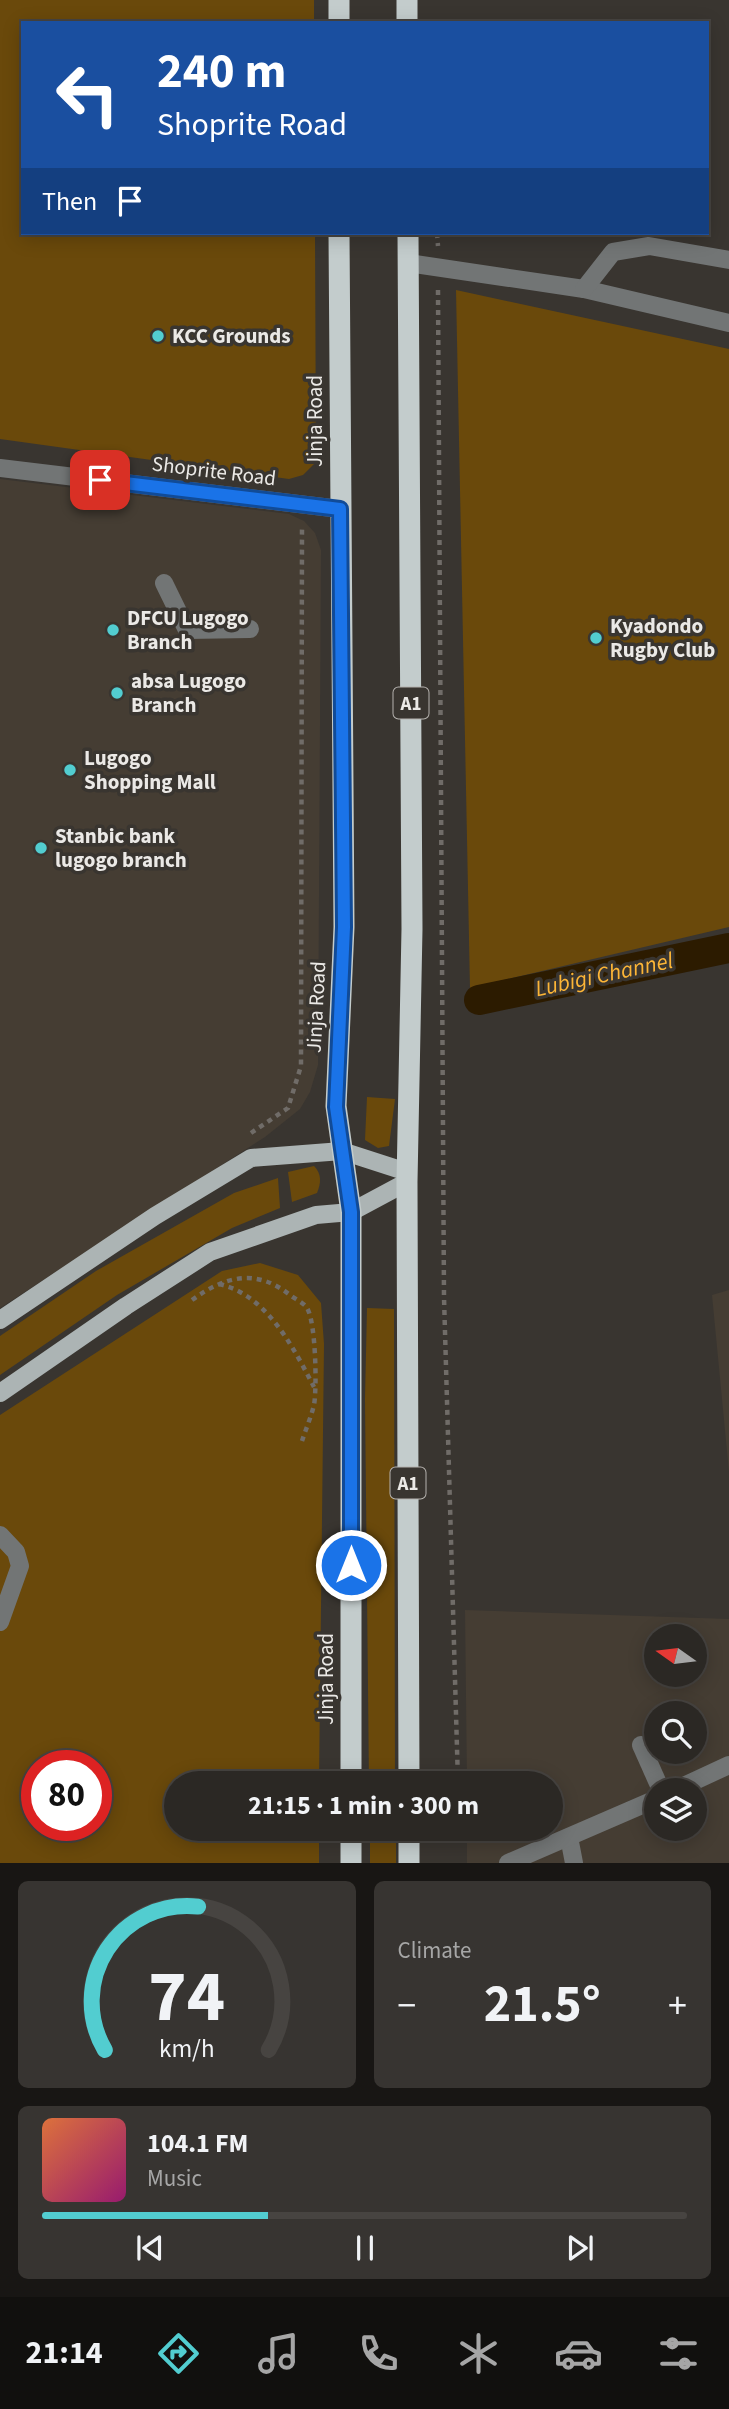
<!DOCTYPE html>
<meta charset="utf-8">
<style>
:root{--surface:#2b2824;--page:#373431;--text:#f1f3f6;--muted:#a6a6a6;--line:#474441;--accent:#52cdd0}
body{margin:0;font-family:"Source Sans 3",sans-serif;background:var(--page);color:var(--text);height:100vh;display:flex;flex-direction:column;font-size:26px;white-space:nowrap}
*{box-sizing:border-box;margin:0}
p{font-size:23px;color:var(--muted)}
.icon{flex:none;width:38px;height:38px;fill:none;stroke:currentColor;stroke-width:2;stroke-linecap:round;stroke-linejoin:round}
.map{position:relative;height:1863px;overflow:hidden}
.drawer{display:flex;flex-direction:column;gap:18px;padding:18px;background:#181614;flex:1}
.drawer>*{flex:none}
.top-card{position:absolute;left:21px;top:21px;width:688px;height:214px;border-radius:0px;box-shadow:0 4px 18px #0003,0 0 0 2px var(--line);background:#1a4fa0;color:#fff;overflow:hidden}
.needle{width:46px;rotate:284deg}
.buttons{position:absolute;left:644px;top:1624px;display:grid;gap:14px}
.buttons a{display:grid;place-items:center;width:63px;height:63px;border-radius:50%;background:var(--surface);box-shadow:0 4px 18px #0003,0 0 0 2px var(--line);font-size:35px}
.speed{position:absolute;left:21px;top:1750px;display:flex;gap:14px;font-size:35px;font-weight:700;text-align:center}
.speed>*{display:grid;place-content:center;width:91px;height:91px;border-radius:50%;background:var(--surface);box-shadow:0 4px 18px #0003,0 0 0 2px var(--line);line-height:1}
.speed .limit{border:10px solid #d22;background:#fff;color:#111}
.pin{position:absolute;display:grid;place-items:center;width:60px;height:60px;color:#fff;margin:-30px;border-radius:14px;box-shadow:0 4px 10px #0006}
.me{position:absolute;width:77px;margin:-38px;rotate:0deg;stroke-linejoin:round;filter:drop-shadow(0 0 5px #0008)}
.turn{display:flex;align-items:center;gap:24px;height:147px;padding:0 21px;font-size:32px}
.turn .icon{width:91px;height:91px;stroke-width:2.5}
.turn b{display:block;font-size:49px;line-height:60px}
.then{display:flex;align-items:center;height:66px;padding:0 21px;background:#0003;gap:14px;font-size:26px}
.big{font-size:52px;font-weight:700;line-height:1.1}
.drawer .tile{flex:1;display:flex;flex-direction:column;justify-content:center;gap:10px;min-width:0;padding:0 24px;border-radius:10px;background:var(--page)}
.drawer .dial{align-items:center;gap:0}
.dial svg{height:182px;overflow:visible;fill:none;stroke:var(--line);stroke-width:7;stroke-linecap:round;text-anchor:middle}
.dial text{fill:var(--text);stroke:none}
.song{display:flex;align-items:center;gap:21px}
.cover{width:84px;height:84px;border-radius:10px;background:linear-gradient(135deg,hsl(20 70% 55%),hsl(320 70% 35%))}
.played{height:7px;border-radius:4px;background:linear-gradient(90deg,var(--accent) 35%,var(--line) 35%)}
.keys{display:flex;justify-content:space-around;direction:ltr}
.heat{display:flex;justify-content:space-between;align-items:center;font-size:38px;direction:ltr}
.drawer .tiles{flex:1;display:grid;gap:18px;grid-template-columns:1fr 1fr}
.tile:last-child{grid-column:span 2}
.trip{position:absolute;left:164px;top:1771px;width:399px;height:70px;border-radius:35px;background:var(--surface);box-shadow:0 4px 18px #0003,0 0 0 2px var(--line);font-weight:700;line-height:70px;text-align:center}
.tabs{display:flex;height:112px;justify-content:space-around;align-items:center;background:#11100e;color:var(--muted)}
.tabs .icon{width:49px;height:49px}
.tabs .active{color:var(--accent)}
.tabs b{font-size:32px;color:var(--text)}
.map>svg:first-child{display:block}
.built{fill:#453d33;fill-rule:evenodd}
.green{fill:#6a490b;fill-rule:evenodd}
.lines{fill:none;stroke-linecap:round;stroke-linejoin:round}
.canal{stroke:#2c1b00;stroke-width:30}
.path{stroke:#706c68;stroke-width:4.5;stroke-dasharray:5 5;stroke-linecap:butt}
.minor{stroke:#727575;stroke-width:18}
.major{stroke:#acb4b4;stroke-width:18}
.highway{stroke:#c3cccc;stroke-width:21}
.route-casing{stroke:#114b97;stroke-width:18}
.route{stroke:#1a73e8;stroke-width:12}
.poi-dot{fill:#52cdd0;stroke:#393530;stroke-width:2.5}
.labels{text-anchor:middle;stroke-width:7;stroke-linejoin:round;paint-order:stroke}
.shield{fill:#393530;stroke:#b6b3af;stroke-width:2}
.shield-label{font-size:19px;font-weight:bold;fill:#ebe9e6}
.poi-label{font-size:21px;font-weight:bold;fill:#ebe9e6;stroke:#393530;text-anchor:start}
.street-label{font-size:21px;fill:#ebe9e6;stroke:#393530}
.water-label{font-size:23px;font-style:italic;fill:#fcb537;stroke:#393530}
</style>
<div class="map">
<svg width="729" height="1863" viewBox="0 0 729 1863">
<rect width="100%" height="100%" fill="#393530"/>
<!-- built -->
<g class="built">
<polygon points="0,479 289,514 304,521 315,533 321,550 318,1065 310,1092 300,1109 265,1137 0,1308"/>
<polygon points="729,1290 729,1472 712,1295"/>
<path d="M 465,1610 L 729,1619 L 729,1863 L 467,1863 L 467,1829 L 551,1829 L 551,1783 L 467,1783 ZM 656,1636 L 695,1636 L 695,1675 L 656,1675 ZM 656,1713 L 695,1713 L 695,1752 L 656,1752 ZM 656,1790 L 695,1790 L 695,1829 L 656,1829 Z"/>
</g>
<!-- green -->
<g class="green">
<polygon points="0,0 314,0 314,23 23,23 23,233 315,233 316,462 303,475 289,479 0,439"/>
<polygon points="456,290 729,349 729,927 470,988"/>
<polygon points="367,1097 395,1099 389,1146 378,1148 365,1140"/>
<path d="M 314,1166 C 322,1174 321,1183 317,1193 L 292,1202 L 288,1172 Z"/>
<polygon points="278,1178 280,1208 232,1228 117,1295 0,1375 0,1336 96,1271 234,1193"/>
<path d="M 260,1263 L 298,1275 L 321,1303 L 324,1344 L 319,1783 L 177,1783 L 177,1829 L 319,1829 L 319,1863 L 0,1863 L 0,1415 L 222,1271 ZM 37,1766 L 96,1766 L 96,1825 L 37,1825 Z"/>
<polygon points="367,1308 394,1309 395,1783 369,1783 365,1399"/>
<rect x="370" y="1829" width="26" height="34"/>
</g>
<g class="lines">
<!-- canal -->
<polyline class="canal" points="479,1000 729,948"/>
<!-- path -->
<g class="path">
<polyline points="437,233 438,246"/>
<polyline points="438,290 444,1297 458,1783"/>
<polyline points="251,1133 288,1108 301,1066 302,527"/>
<path d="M 219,1284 C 267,1295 293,1347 314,1387"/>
<path d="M 192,1300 C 225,1276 256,1268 290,1295 C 295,1299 304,1303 307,1308 C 316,1322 317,1389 314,1405 C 311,1417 306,1429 302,1441"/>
<polyline points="470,1829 504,1839"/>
</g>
<!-- minor -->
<g class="minor">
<polyline points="408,263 584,289 729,323"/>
<polyline points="584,289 613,252 649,246 729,260"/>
<polyline points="0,468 340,509"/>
<polyline points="164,583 187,630 250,629"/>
<polyline points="0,1535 16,1552 20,1566 0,1622"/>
<polyline points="641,1745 661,1790"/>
<polyline points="675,1790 729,1765"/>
<polyline points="569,1837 574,1863"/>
<polyline points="508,1863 656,1799"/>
</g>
<!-- major -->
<g class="major">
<polyline points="0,1320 155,1216 251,1158 342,1151 407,1172"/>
<polyline points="0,1393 126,1306 210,1252 316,1215 351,1212 407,1182"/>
</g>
<!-- highway -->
<g class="highway">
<polyline points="339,0 339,23"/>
<polyline points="407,0 407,23"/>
<polyline points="339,233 344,927 336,1106 351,1212 351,1783"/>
<polyline points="408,233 412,929 407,1182 409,1783"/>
<polyline points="409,1829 409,1863"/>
<polyline points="351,1863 351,1829"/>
</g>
</g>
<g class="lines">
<defs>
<polyline id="route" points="100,480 340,509 344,927 336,1107 351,1212 351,1565"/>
</defs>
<!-- route casing -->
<use href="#route" class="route-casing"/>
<!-- route -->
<use href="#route" class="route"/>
</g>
<!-- markers -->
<g class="poi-dot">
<circle cx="158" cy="336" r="7"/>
<circle cx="113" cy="630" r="7"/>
<circle cx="596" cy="638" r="7"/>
<circle cx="117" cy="693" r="7"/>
<circle cx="70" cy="770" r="7"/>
<circle cx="41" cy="848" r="7"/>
</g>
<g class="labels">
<!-- shield labels -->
<g class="shield">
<rect x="393.5" y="687.5" width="35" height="31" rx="5"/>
<rect x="390.5" y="1467.5" width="35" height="31" rx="5"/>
</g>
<g class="shield-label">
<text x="411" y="710">A1</text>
<text x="408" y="1490">A1</text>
</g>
<!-- poi labels -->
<g class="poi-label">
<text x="172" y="343">KCC Grounds</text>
<text x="127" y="625">DFCU Lugogo<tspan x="127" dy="24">Branch</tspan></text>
<text x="610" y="633">Kyadondo<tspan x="610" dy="24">Rugby Club</tspan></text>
<text x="131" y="688">absa Lugogo<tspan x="131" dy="24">Branch</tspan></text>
<text x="84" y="765">Lugogo<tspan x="84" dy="24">Shopping Mall</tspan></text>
<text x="55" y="843">Stanbic bank<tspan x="55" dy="24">lugogo branch</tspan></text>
</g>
<!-- street labels -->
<g class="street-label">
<text transform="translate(315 421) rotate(-90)" y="7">Jinja Road</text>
<text transform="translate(214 471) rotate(7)" y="7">Shoprite Road</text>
<text transform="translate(316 1007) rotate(-87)" y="7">Jinja Road</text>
<text transform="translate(326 1679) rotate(-90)" y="7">Jinja Road</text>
</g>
<!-- water labels -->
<g class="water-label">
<text transform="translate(604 974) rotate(-12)" y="8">Lubigi Channel</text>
</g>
</g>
</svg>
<div class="buttons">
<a><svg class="needle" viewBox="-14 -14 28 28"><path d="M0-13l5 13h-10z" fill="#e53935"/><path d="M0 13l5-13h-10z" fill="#a6a6a6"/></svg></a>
<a><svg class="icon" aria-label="search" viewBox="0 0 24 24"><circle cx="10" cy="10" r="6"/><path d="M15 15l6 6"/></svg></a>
<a><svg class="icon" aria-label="layers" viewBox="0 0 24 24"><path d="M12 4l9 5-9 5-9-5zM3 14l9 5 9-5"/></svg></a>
</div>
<div class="speed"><div class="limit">80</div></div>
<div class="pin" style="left:100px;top:480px;background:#d93025"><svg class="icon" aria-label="arrive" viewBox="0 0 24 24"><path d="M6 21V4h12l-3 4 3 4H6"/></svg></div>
<svg class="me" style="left:351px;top:1565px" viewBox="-20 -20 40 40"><circle r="17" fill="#1a73e8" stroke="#fff" stroke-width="3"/><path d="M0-11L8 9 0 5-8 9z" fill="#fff"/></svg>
<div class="trip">21:15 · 1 min · 300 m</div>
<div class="top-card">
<div class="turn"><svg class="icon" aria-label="left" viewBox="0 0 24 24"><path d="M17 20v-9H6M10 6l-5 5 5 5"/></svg><div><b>240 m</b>Shoprite Road</div></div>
<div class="then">Then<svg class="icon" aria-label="arrive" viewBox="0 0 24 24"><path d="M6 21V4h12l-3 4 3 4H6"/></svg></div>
</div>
</div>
<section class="drawer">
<div class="tiles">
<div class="tile dial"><svg viewBox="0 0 100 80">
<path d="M14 69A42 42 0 1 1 86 69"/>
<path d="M14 69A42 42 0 0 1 55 6" stroke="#52cdd0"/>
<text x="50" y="56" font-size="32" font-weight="700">74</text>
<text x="50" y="72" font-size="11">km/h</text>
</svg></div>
<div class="tile"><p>Climate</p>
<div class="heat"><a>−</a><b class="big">21.5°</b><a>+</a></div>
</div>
<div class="tile">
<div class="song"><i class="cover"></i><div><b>104.1 FM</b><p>Music</p></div></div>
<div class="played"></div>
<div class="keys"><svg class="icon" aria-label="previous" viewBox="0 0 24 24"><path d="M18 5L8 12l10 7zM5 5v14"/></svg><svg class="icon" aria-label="pause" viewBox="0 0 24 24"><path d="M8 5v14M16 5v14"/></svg><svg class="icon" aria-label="next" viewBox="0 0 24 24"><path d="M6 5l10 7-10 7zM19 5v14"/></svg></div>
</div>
</div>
</section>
<nav class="tabs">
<b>21:14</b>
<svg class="icon active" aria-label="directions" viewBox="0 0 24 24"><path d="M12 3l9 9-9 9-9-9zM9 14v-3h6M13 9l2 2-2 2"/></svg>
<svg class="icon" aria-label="music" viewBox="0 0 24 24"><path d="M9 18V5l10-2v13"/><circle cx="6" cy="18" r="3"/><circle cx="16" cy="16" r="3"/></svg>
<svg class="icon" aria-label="phone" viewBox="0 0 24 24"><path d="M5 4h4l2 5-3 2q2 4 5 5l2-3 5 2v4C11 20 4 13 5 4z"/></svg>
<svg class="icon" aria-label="climate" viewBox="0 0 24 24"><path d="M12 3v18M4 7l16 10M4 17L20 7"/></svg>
<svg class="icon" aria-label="car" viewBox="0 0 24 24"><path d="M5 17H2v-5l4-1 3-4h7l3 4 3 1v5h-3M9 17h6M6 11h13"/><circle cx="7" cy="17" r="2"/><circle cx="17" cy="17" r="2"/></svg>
<svg class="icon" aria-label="filters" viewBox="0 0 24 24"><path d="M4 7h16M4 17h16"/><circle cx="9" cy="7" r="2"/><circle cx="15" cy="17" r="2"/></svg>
</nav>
